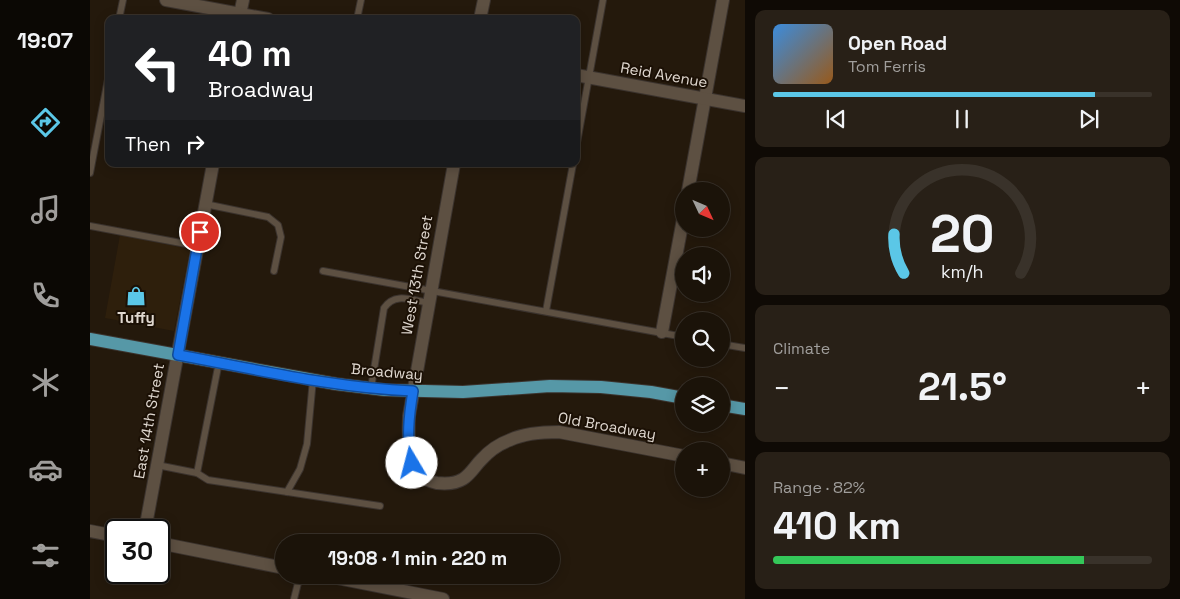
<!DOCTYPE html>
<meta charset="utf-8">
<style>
:root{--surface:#1b1309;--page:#282017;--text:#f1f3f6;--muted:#a09e9c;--line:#39322a;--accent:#5bc7e7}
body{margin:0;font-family:"Space Grotesk",sans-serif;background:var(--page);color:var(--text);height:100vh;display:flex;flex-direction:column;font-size:19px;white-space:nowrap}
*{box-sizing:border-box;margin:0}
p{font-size:16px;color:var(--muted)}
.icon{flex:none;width:28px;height:28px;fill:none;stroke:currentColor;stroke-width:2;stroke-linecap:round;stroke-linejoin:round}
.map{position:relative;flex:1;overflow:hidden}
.drawer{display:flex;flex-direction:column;gap:10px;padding:10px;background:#0f0a05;width:435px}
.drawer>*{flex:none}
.guide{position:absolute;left:15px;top:15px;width:475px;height:152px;border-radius:10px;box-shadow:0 2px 12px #0003,0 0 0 1px var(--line);background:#202124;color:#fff;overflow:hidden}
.needle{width:32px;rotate:134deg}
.fabs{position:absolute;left:585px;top:182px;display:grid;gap:10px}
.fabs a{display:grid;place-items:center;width:55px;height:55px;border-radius:50%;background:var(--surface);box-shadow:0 2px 12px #0003,0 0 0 1px var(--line);font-size:25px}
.speed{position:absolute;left:15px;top:519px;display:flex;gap:10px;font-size:25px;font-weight:700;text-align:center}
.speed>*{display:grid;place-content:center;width:65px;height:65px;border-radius:50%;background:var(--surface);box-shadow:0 2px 12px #0003,0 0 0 1px var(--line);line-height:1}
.speed .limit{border:2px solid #111;border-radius:8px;background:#fff;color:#111}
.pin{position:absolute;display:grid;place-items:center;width:42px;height:42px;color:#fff;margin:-21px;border:2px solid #fff;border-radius:50%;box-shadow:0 1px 5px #0007}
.me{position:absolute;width:55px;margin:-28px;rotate:352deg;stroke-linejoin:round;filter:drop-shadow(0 0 4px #0008)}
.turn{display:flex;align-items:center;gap:18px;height:105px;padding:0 20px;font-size:22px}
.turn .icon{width:65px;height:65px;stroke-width:2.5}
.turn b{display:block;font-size:35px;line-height:42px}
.then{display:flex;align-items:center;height:48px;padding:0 20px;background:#0003;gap:10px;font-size:19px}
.big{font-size:38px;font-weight:700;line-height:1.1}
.drawer .widget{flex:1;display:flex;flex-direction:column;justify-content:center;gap:8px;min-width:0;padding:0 18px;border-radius:10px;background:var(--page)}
.drawer .dial{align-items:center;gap:0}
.dial svg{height:130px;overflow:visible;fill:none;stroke:var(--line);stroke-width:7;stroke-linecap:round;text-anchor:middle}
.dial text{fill:var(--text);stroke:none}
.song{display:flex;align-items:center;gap:15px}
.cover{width:60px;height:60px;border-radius:8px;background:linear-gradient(135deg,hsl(210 70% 55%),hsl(30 70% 35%))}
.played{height:5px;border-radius:2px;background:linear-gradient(90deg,var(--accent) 85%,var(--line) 85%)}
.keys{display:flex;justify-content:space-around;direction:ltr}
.heat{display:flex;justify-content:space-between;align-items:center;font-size:28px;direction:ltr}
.charge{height:8px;border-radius:4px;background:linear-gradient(90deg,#34c759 82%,var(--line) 0)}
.trip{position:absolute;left:185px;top:534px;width:285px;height:50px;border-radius:25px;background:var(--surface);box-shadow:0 2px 12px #0003,0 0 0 1px var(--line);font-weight:700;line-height:50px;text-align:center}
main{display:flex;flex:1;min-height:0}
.dock{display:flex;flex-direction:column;width:90px;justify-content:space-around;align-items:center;background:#0b0804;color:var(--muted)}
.dock .icon{width:35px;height:35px}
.dock .current{color:var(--accent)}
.dock b{font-size:22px;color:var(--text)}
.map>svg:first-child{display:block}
.built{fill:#2e1f0c}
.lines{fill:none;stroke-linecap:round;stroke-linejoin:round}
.service-casing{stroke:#3b332e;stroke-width:8}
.minor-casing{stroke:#3b332e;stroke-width:14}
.tertiary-casing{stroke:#3b332e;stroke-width:14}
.primary-casing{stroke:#3b332e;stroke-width:14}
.service{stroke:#5d5042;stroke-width:6}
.minor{stroke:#5d5042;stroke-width:12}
.tertiary{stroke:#5d5042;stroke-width:12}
.primary{stroke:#5698a7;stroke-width:12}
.route-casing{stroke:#114b97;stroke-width:12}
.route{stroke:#1a73e8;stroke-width:9}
.labels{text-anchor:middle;stroke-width:4;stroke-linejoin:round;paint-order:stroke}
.street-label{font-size:15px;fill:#e0d8d0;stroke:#1b1005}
.poi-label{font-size:15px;font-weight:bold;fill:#e0d8d0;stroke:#1b1005}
</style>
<main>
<nav class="dock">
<b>19:07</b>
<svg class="icon current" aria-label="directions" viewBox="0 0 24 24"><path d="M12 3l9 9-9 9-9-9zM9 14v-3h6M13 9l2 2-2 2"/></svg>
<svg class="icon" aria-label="music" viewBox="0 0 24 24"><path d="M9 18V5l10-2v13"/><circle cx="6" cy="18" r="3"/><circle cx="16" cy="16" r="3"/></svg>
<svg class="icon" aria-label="phone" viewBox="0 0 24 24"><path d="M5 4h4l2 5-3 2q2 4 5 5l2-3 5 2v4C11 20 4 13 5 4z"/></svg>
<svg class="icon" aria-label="climate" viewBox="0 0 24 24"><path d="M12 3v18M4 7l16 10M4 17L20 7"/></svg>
<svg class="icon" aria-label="car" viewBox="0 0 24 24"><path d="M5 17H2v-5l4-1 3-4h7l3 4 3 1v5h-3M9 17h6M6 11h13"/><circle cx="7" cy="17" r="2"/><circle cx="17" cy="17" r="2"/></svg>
<svg class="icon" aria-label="filters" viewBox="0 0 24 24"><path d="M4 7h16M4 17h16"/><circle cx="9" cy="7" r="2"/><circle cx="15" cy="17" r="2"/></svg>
</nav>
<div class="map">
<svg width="655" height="599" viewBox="0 0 655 599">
<rect width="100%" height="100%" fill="#24190c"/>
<!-- built -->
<polygon class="built" points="30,235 100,249 84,331 15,318"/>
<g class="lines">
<defs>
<g id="service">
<polyline points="29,19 33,0"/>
<polyline points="267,19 271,0"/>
<polyline points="486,148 513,0"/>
<polyline points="0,173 19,74"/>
<polyline points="115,204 178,217 188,225 191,237 184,271"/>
<polyline points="0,226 107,246"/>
<polyline points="233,271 594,337"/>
<polyline points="456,311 483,164"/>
<polyline points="631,344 655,348"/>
<path d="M 281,388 L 294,308 C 305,292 321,300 339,303"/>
<polyline points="67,465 107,473 129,362"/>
<polyline points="107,473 118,480 290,506"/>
<polyline points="197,492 210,469 217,444 223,379"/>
<polyline points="204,599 210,575"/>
</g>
<g id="minor">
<polyline points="149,19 153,0"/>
<polyline points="390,19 394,0"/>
<path d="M 364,164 L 319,416 C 318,440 316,478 347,483 C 356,484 365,484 373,479 C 381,474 385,466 391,460 C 399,451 409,444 420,440 C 435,433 452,432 469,432 L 594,456"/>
<polyline points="598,191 633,0"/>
<polyline points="572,332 594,214"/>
<polyline points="631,463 655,468"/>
<polyline points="55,530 123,164"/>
<polyline points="0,531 26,536"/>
<polyline points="69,543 194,568"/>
<polyline points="232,575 353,599"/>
</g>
<g id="tertiary">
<polyline points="76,0 178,19"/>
<polyline points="486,75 655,106"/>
</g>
<g id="primary">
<polyline points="0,339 246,384 295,390 373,392 460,386 511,387 561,392 594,398"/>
<polyline points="631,405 655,409"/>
</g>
</defs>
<!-- service casing -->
<use href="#service" class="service-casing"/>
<!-- minor casing -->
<use href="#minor" class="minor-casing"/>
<!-- tertiary casing -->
<use href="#tertiary" class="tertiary-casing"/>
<!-- primary casing -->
<use href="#primary" class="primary-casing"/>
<!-- service -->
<use href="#service" class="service"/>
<!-- minor -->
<use href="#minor" class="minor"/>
<!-- tertiary -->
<use href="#tertiary" class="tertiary"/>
<!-- primary -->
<use href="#primary" class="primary"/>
</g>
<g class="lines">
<defs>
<path id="route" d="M 110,232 L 88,355 C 165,369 244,388 323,391 C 319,415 316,439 322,463"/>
</defs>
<!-- route casing -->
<use href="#route" class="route-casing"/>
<!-- route -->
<use href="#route" class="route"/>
</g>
<!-- icons -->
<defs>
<symbol id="shop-bare" viewBox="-9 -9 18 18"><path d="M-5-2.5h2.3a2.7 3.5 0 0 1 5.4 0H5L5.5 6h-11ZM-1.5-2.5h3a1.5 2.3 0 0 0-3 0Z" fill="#5bc7e7" stroke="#1b1005" stroke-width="2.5" paint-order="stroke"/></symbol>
</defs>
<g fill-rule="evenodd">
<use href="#shop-bare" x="32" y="282" width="28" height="28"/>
</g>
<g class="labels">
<!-- street labels -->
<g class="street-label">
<text transform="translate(574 75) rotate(10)" y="5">Reid Avenue</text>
<text transform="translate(327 275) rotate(-80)" y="5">West 13th Street</text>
<text transform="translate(297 372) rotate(5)" y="5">Broadway</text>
<text transform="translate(59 421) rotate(-80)" y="5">East 14th Street</text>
<text transform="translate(517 426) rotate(10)" y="5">Old Broadway</text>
</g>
<!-- poi labels -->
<g class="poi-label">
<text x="46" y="323">Tuffy</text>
</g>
</g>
</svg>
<div class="fabs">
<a><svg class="needle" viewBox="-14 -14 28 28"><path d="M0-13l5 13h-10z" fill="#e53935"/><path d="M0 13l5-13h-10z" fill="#a09e9c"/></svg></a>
<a><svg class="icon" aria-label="sound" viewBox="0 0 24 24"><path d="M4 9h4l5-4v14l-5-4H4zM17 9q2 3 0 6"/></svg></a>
<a><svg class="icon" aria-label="search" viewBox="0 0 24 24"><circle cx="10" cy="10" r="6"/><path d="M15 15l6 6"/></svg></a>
<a><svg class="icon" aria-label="layers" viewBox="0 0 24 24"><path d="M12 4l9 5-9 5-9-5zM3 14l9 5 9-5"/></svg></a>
<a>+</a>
</div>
<div class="speed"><div class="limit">30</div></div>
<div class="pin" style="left:110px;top:232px;background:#d93025"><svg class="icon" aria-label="arrive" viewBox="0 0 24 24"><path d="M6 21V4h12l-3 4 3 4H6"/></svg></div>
<svg class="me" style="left:322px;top:463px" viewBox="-20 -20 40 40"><circle r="19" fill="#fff"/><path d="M0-13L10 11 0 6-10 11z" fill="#1a73e8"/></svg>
<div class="trip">19:08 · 1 min · 220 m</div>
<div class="guide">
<div class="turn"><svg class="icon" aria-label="left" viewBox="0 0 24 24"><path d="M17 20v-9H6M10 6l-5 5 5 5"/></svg><div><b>40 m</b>Broadway</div></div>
<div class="then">Then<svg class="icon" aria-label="right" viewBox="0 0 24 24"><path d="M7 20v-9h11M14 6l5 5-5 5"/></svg></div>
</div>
</div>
<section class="drawer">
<div class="widget">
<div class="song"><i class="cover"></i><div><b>Open Road</b><p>Tom Ferris</p></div></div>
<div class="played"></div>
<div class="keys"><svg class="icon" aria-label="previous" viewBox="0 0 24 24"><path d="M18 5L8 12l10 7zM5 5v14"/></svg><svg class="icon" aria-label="pause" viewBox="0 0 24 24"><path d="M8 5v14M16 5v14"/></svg><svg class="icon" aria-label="next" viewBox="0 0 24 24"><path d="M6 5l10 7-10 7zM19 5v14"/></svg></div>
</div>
<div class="widget dial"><svg viewBox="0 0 100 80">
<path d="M14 69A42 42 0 1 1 86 69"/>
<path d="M14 69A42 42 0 0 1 8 45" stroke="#5bc7e7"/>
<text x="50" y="56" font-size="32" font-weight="700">20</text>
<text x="50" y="72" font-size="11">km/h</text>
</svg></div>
<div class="widget"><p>Climate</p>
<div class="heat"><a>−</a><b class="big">21.5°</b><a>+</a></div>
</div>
<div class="widget"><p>Range · 82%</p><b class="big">410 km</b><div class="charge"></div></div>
</section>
</main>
